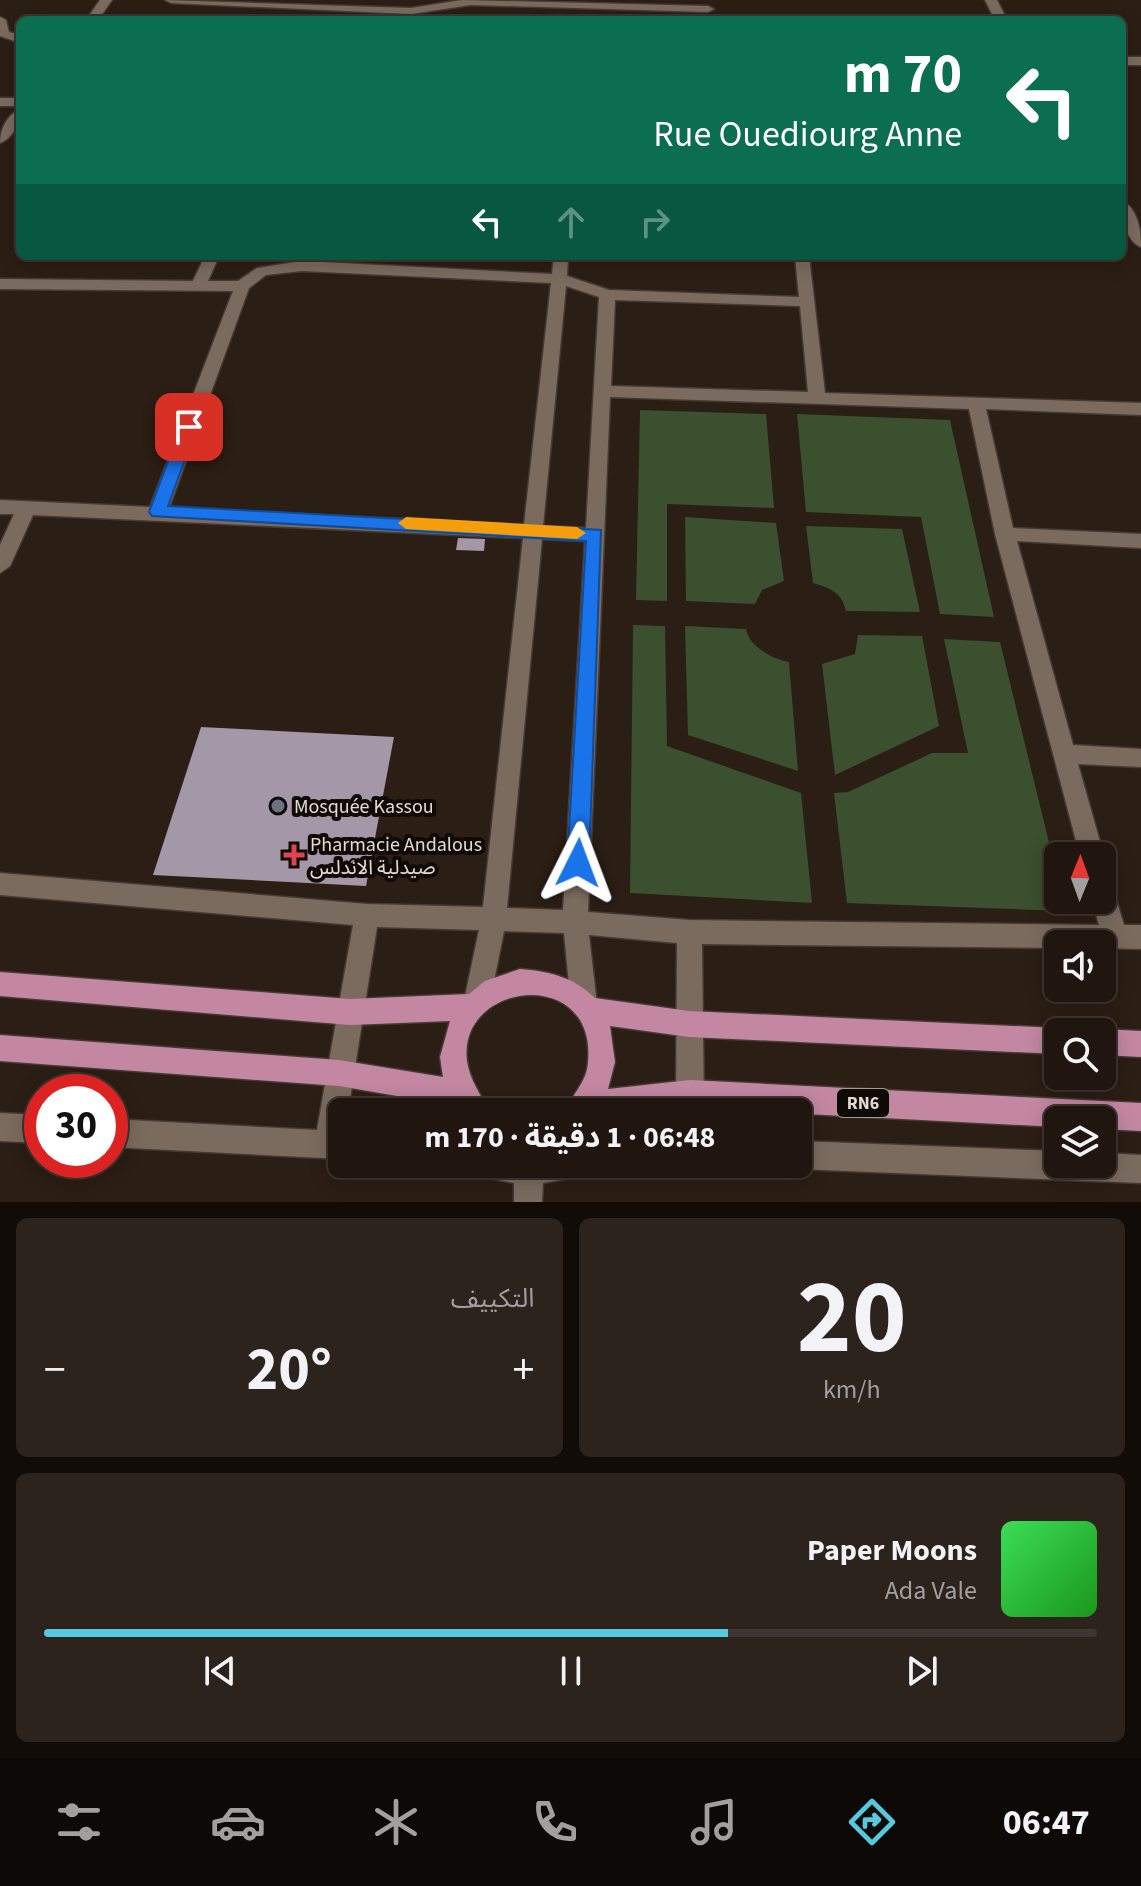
<!DOCTYPE html>
<html lang="ar">
<meta charset="utf-8">
<style>
:root{--surface:#20160f;--page:#2d231d;--text:#f1f3f6;--muted:#a29f9e;--line:#3d352f;--accent:#56c9e1}
body{margin:0;font-family:"Source Sans 3","Noto Sans Arabic",sans-serif;background:var(--page);color:var(--text);direction:rtl;height:100vh;display:flex;flex-direction:column;font-size:30px;white-space:nowrap}
*{box-sizing:border-box;margin:0}
p{font-size:26px;color:var(--muted)}
.icon{flex:none;width:44px;height:44px;fill:none;stroke:currentColor;stroke-width:2;stroke-linecap:round;stroke-linejoin:round}
.map{position:relative;height:1202px;overflow:hidden;direction:ltr}
.drawer{display:flex;flex-direction:column;gap:16px;padding:16px;background:#120c08;flex:1}
.drawer>*{flex:none}
.hud{position:absolute;left:16px;top:16px;width:1110px;height:244px;border-radius:12px;box-shadow:0 4px 20px #0003,0 0 0 2px var(--line);direction:rtl;background:#0b6e4f;color:#fff;overflow:hidden}
.needle{width:52px;rotate:1deg}
.buttons{position:absolute;left:1044px;top:842px;display:grid;gap:16px}
.buttons a{display:grid;place-items:center;width:72px;height:72px;border-radius:12px;background:var(--surface);box-shadow:0 4px 20px #0003,0 0 0 2px var(--line);font-size:40px}
.speed{position:absolute;left:24px;top:1074px;display:flex;gap:16px;font-size:40px;font-weight:700;text-align:center}
.speed>*{display:grid;place-content:center;width:104px;height:104px;border-radius:50%;background:var(--surface);box-shadow:0 4px 20px #0003,0 0 0 2px var(--line);line-height:1}
.speed .limit{border:12px solid #d22;background:#fff;color:#111}
.pin{position:absolute;display:grid;place-items:center;width:68px;height:68px;color:#fff;margin:-34px;border-radius:16px;box-shadow:0 4px 12px #0006}
.me{position:absolute;width:88px;margin:-44px;rotate:3deg;stroke-linejoin:round;filter:drop-shadow(0 0 6px #0008)}
.turn{display:flex;align-items:center;gap:28px;height:168px;padding:0 32px;font-size:36px}
.turn .icon{width:104px;height:104px;stroke-width:2.5}
.turn b{display:block;font-size:56px;line-height:68px}
.lanes{display:flex;align-items:center;height:76px;padding:0 32px;background:#0003;justify-content:center;gap:40px;direction:ltr}
.lanes .off{opacity:.35}
.big{font-size:60px;font-weight:700;line-height:1.1}
.drawer .widget{flex:1;display:flex;flex-direction:column;justify-content:center;gap:12px;min-width:0;padding:0 28px;border-radius:12px;background:var(--page)}
.drawer .dial{align-items:center;gap:0}
.dial b{font-size:104px;line-height:1}
.song{display:flex;align-items:center;gap:24px}
.cover{width:96px;height:96px;border-radius:12px;background:linear-gradient(135deg,hsl(130 70% 55%),hsl(120 70% 35%))}
.played{height:8px;border-radius:4px;background:linear-gradient(90deg,var(--accent) 65%,var(--line) 65%)}
.keys{display:flex;justify-content:space-around;direction:ltr}
.heat{display:flex;justify-content:space-between;align-items:center;font-size:44px;direction:ltr}
.drawer .tiles{flex:1;display:grid;gap:16px;grid-template-columns:1fr 1fr}
.widget:last-child{grid-column:span 2}
.trip{position:absolute;left:328px;top:1098px;width:484px;height:80px;border-radius:12px;background:var(--surface);box-shadow:0 4px 20px #0003,0 0 0 2px var(--line);font-weight:700;line-height:80px;text-align:center;direction:rtl}
.menu{display:flex;height:128px;justify-content:space-around;align-items:center;background:#0d0906;color:var(--muted)}
.menu .icon{width:56px;height:56px}
.menu .on{color:var(--accent)}
.menu b{font-size:36px;color:var(--text)}
.map>svg:first-child{display:block}
.green{fill:#3a502e}
.building{fill:#a497a7}
.lines{fill:none;stroke-linecap:round;stroke-linejoin:round}
.minor-casing{stroke:#453a34;stroke-width:3}
.major-casing{stroke:#453a34;stroke-width:3}
.minor{fill:#7b6b5f;fill-rule:evenodd}
.major{fill:#c387a1;fill-rule:evenodd}
.route{fill:#1a73e8;stroke:#114b97;stroke-width:2}
.slow{fill:#f59e0b}
.worship-dot{fill:#6b7280;stroke:#0f0a06;stroke-width:3}
.health-dot{fill:#e0444e;stroke:#0f0a06;stroke-width:3}
.labels{text-anchor:middle;stroke-width:8;stroke-linejoin:round;paint-order:stroke}
.shield{fill:#0f0a06;stroke:#a39c96;stroke-width:2}
.shield-label{font-size:18px;font-weight:bold;fill:#e3dad3}
.poi-label{font-size:20px;fill:#e3dad3;stroke:#0f0a06;text-anchor:start}
</style>
<div class="map">
<svg width="1141" height="1202" viewBox="0 0 1141 1202">
<rect width="100%" height="100%" fill="#2b1e14"/>
<!-- green -->
<g class="green">
<polygon points="640,410 766,414 774,508 667,504 667,601 636,600"/>
<polygon points="797,414 950,420 994,617 940,614 921,517 806,512"/>
<polygon points="685,517 776,523 784,581 762,590 755,604 686,601"/>
<path d="M 806,526 L 902,529 L 920,612 L 846,611 C 842,593 831,588 813,583 Z"/>
<polygon points="633,625 665,626 667,746 801,793 812,903 630,893"/>
<path d="M 685,626 L 746,629 C 749,647 773,659 789,662 L 798,771 L 688,735 Z"/>
<polygon points="858,635 922,636 939,726 835,775 822,664 855,654"/>
<polygon points="944,639 1000,642 1058,879 1058,900 1063,900 1066,911 847,903 834,793 848,792 932,753 968,753"/>
</g>
<!-- building -->
<g class="building">
<polygon points="458,538 485,539 484,551 456,550"/>
<polygon points="201,727 394,737 366,886 153,875"/>
</g>
<g class="lines">
<defs>
<g id="minor">
<polygon points="100,0 112,0 98,20 86,20"/>
<polygon points="165,0 411,8 462,0 708,6 714,9 708,12 471,5 411,14 171,3"/>
<polygon points="985,0 997,0 1007,20 995,20"/>
<polygon points="0,17 6,20 9,32 20,35 20,43 0,36"/>
<rect x="1122" y="57" width="19" height="8"/>
<rect x="0" y="98" width="20" height="8"/>
<path d="M 20,109 C 20,123 13,138 0,143 C 0,129 7,115 20,109 Z"/>
<path d="M 1122,201 C 1138,208 1141,232 1141,247 C 1125,241 1122,216 1122,201 Z"/>
<path d="M 205,256 L 219,256 L 208,281 L 238,281 L 257,268 L 302,261 L 552,274 L 554,256 L 568,256 L 567,276 L 609,290 L 799,297 L 795,256 L 809,256 L 825,393 L 1141,403 L 1141,415 L 986,409 L 1013,528 L 1141,534 L 1141,548 L 1017,541 L 1073,745 L 1141,749 L 1141,767 L 1078,764 L 1104,856 L 1102,860 L 1102,856 L 1080,856 L 995,534 L 969,409 L 610,397 L 588,912 L 689,920 L 1099,925 L 1092,900 L 1102,900 L 1102,880 L 1111,883 L 1124,925 L 1141,925 L 1141,949 L 1102,948 L 1102,944 L 1058,944 L 1058,948 L 702,944 L 704,1112 L 676,1112 L 677,943 L 589,935 L 597,1005 L 593,1014 L 584,1018 L 575,1014 L 571,1005 L 564,933 L 504,931 L 490,1001 L 486,1010 L 477,1014 L 468,1010 L 464,1001 L 479,930 L 377,927 L 348,1112 L 342,1112 L 342,1159 L 110,1147 L 110,1119 L 317,1130 L 353,925 L 0,895 L 0,873 L 367,904 L 483,907 L 523,538 L 33,515 L 10,566 L 0,573 L 0,545 L 14,514 L 0,514 L 0,500 L 150,507 L 233,291 L 0,289 L 0,279 L 193,281 ZM 302,271 L 551,283 L 524,525 L 169,508 L 249,288 L 266,275 ZM 566,286 L 599,297 L 586,528 L 543,526 ZM 615,300 L 800,306 L 808,392 L 611,386 ZM 542,539 L 585,541 L 563,910 L 507,908 Z"/>
<polygon points="0,1113 42,1115 42,1143 0,1141"/>
<polygon points="798,1141 1058,1151 1058,1164 1102,1164 1102,1153 1141,1155 1141,1183 798,1169 788,1164 798,1164"/>
<polygon points="465,1164 597,1164 593,1174 543,1183 542,1202 514,1202 514,1183 469,1174"/>
</g>
<g id="major">
<path d="M 520,969 C 548,971 574,977 595,998 L 689,1011 L 1058,1028 L 1068,1032 L 1058,1032 L 1058,1054 L 689,1037 L 610,1026 L 615,1062 L 608,1089 L 690,1080 L 1141,1103 L 1141,1131 L 1102,1129 L 1102,1120 L 1058,1120 L 1058,1127 L 690,1108 L 649,1112 L 566,1112 C 571,1094 587,1083 588,1062 C 597,965 457,981 467,1061 C 470,1081 481,1094 489,1112 L 459,1112 L 455,1106 L 339,1086 L 0,1061 L 0,1035 L 339,1060 L 443,1077 L 440,1057 L 450,1021 L 350,1025 L 0,996 L 0,972 L 350,999 L 469,994 L 485,981 Z"/>
<polygon points="1102,1029 1141,1031 1141,1057 1102,1055 1102,1032 1094,1032"/>
</g>
</defs>
<!-- minor casing -->
<use href="#minor" class="minor-casing"/>
<!-- major casing -->
<use href="#major" class="major-casing"/>
<!-- minor -->
<use href="#minor" class="minor"/>
<!-- major -->
<use href="#major" class="major"/>
</g>
<!-- route -->
<polygon class="route" points="189,422 197,427 168,506 601,530 589,863 585,870 578,873 570,870 567,863 586,541 152,516 149,512 181,427"/>
<!-- slow -->
<polygon class="slow" points="406,517 577,527 586,533 577,539 406,529 398,523"/>
<!-- markers -->
<circle class="worship-dot" cx="278" cy="806" r="8"/>
<path class="health-dot" d="M290 843h8v8h8v8h-8v8h-8v-8h-8v-8h8z"/>
<g class="labels">
<!-- shield labels -->
<rect class="shield" x="837" y="1089" width="52" height="28" rx="6"/>
<g class="shield-label">
<text x="863" y="1109">RN6</text>
</g>
<!-- poi labels -->
<g class="poi-label">
<text x="294" y="813">Mosquée Kassou</text>
<text x="310" y="851">Pharmacie Andalous<tspan x="310" dy="23">صيدلية الاندلس</tspan></text>
</g>
</g>
</svg>
<div class="buttons">
<a><svg class="needle" viewBox="-14 -14 28 28"><path d="M0-13l5 13h-10z" fill="#e53935"/><path d="M0 13l5-13h-10z" fill="#a29f9e"/></svg></a>
<a><svg class="icon" aria-label="sound" viewBox="0 0 24 24"><path d="M4 9h4l5-4v14l-5-4H4zM17 9q2 3 0 6"/></svg></a>
<a><svg class="icon" aria-label="search" viewBox="0 0 24 24"><circle cx="10" cy="10" r="6"/><path d="M15 15l6 6"/></svg></a>
<a><svg class="icon" aria-label="layers" viewBox="0 0 24 24"><path d="M12 4l9 5-9 5-9-5zM3 14l9 5 9-5"/></svg></a>
</div>
<div class="speed"><div class="limit">30</div></div>
<div class="pin" style="left:189px;top:427px;background:#d93025"><svg class="icon" aria-label="arrive" viewBox="0 0 24 24"><path d="M6 21V4h12l-3 4 3 4H6"/></svg></div>
<svg class="me" style="left:578px;top:863px" viewBox="-20 -20 40 40"><path d="M0-17L14 15 0 8-14 15z" fill="#1a73e8" stroke="#fff" stroke-width="4"/></svg>
<div class="trip">06:48 · 1 دقيقة · 170 m</div>
<div class="hud">
<div class="turn"><svg class="icon" aria-label="left" viewBox="0 0 24 24"><path d="M17 20v-9H6M10 6l-5 5 5 5"/></svg><div><b>70 m</b>Rue Ouediourg Anne</div></div>
<div class="lanes"><svg class="icon" aria-label="left" viewBox="0 0 24 24"><path d="M17 20v-9H6M10 6l-5 5 5 5"/></svg><svg class="icon off" aria-label="ahead" viewBox="0 0 24 24"><path d="M12 20V5M6 11l6-6 6 6"/></svg><svg class="icon off" aria-label="right" viewBox="0 0 24 24"><path d="M7 20v-9h11M14 6l5 5-5 5"/></svg></div>
</div>
</div>
<section class="drawer">
<div class="tiles">
<div class="widget dial"><b>20</b><p>km/h</p></div>
<div class="widget"><p>التكييف</p>
<div class="heat"><a>−</a><b class="big">20°</b><a>+</a></div>
</div>
<div class="widget">
<div class="song"><i class="cover"></i><div><b>Paper Moons</b><p>Ada Vale</p></div></div>
<div class="played"></div>
<div class="keys"><svg class="icon" aria-label="previous" viewBox="0 0 24 24"><path d="M18 5L8 12l10 7zM5 5v14"/></svg><svg class="icon" aria-label="pause" viewBox="0 0 24 24"><path d="M8 5v14M16 5v14"/></svg><svg class="icon" aria-label="next" viewBox="0 0 24 24"><path d="M6 5l10 7-10 7zM19 5v14"/></svg></div>
</div>
</div>
</section>
<nav class="menu">
<b>06:47</b>
<svg class="icon on" aria-label="directions" viewBox="0 0 24 24"><path d="M12 3l9 9-9 9-9-9zM9 14v-3h6M13 9l2 2-2 2"/></svg>
<svg class="icon" aria-label="music" viewBox="0 0 24 24"><path d="M9 18V5l10-2v13"/><circle cx="6" cy="18" r="3"/><circle cx="16" cy="16" r="3"/></svg>
<svg class="icon" aria-label="phone" viewBox="0 0 24 24"><path d="M5 4h4l2 5-3 2q2 4 5 5l2-3 5 2v4C11 20 4 13 5 4z"/></svg>
<svg class="icon" aria-label="climate" viewBox="0 0 24 24"><path d="M12 3v18M4 7l16 10M4 17L20 7"/></svg>
<svg class="icon" aria-label="car" viewBox="0 0 24 24"><path d="M5 17H2v-5l4-1 3-4h7l3 4 3 1v5h-3M9 17h6M6 11h13"/><circle cx="7" cy="17" r="2"/><circle cx="17" cy="17" r="2"/></svg>
<svg class="icon" aria-label="filters" viewBox="0 0 24 24"><path d="M4 7h16M4 17h16"/><circle cx="9" cy="7" r="2"/><circle cx="15" cy="17" r="2"/></svg>
</nav>
